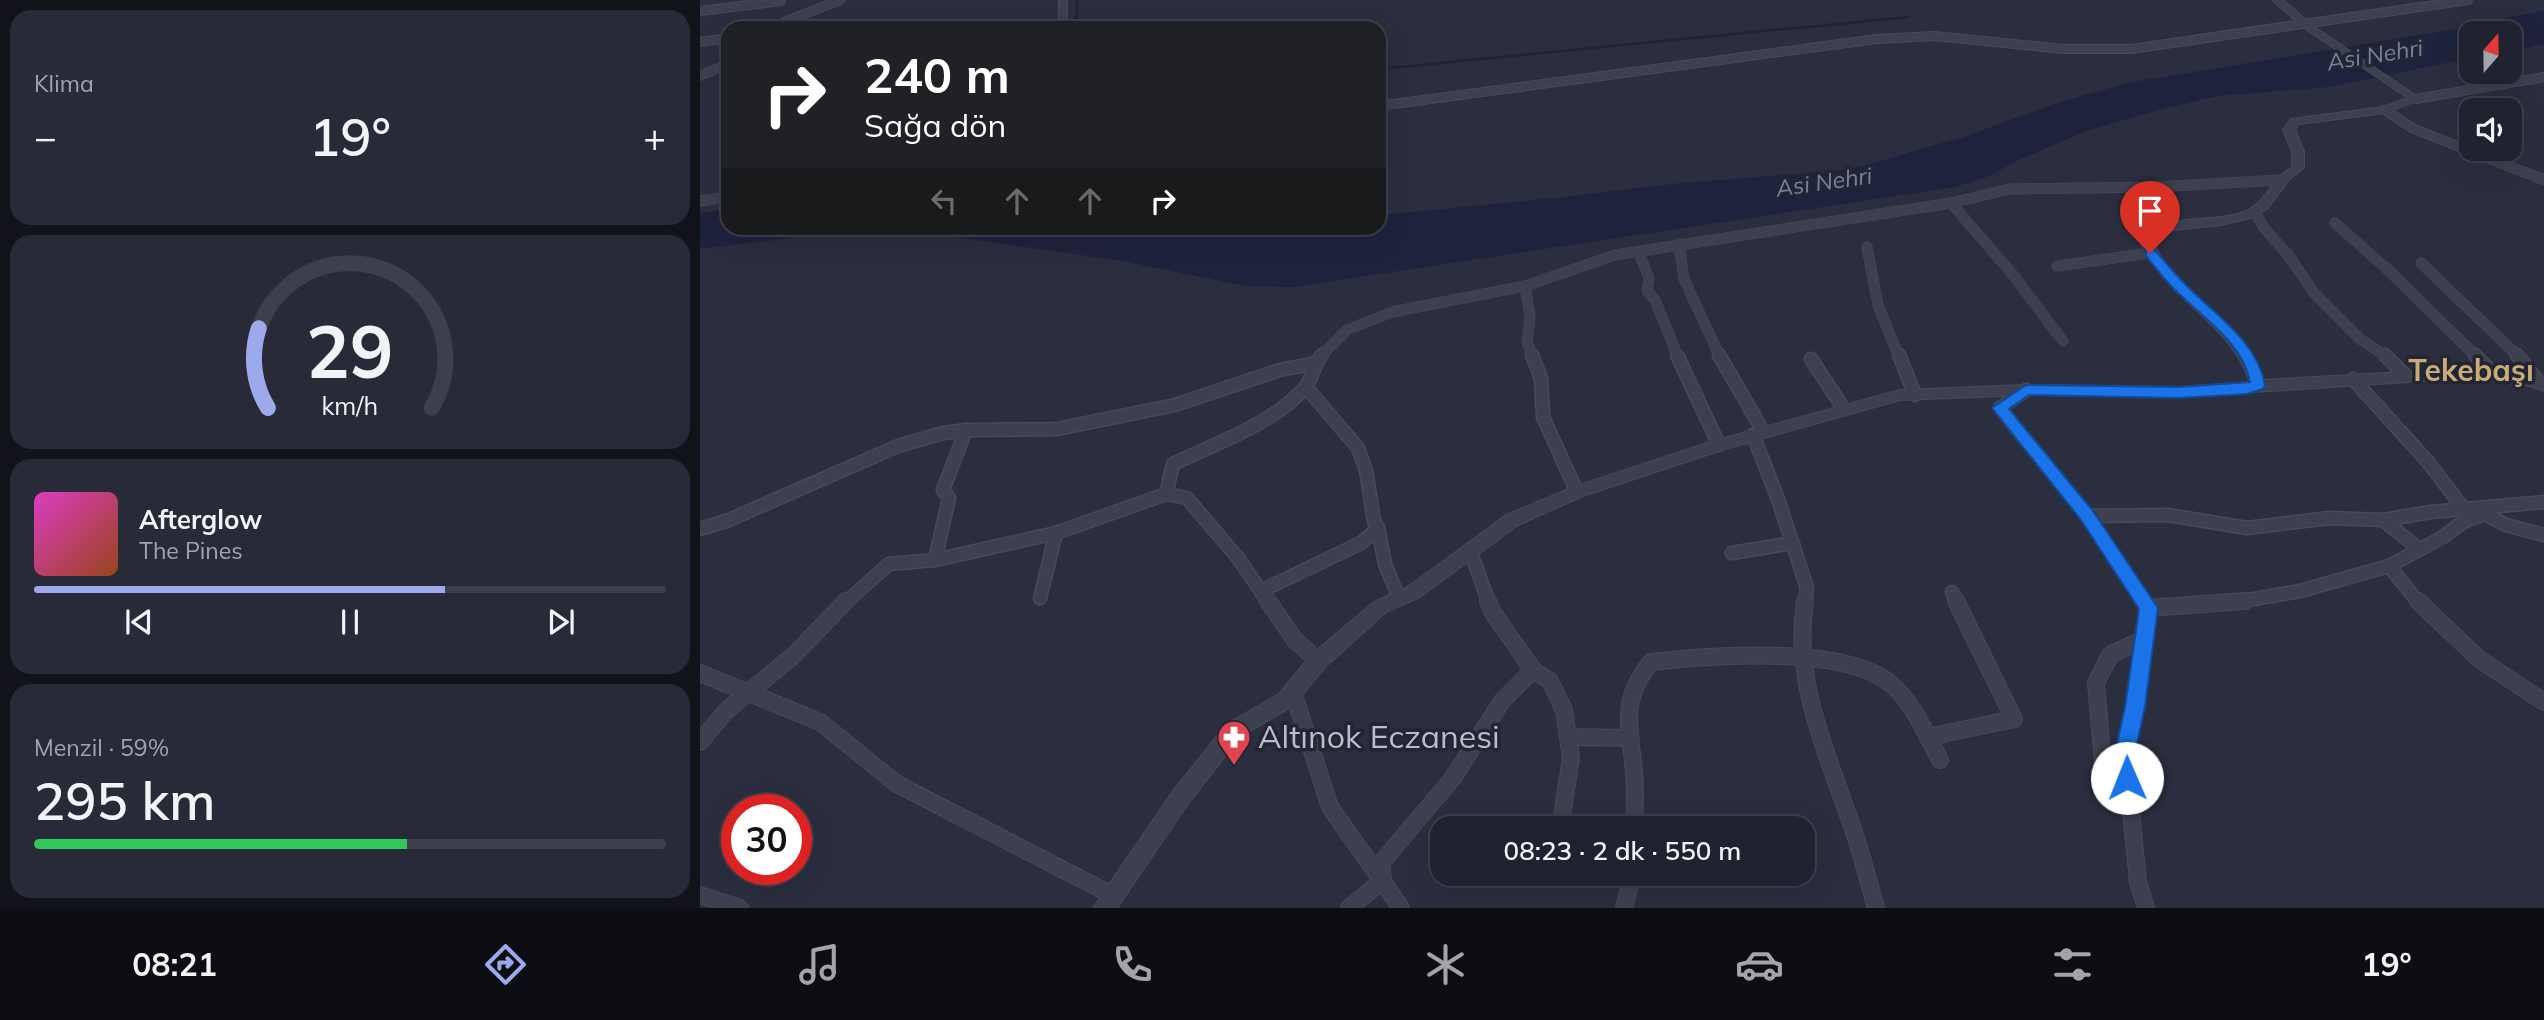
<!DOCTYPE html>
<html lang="tr">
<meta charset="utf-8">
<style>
:root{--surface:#20222f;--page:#282a37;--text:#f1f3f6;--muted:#a2a4aa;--line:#3d3f4b;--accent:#9ca9ec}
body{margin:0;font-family:Mulish,sans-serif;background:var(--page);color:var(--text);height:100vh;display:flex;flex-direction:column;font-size:26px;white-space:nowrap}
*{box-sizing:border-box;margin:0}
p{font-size:23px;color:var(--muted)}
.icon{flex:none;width:38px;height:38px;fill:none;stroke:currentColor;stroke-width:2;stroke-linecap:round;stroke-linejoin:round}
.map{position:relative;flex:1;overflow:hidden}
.drawer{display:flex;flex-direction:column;gap:10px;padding:10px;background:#12131a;width:700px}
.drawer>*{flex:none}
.top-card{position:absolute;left:21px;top:21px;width:665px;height:214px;border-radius:21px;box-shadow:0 7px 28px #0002,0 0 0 2px var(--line);background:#202124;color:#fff;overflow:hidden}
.needle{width:46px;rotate:20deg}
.fabs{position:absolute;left:1759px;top:21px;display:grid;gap:14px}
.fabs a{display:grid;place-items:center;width:63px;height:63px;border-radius:14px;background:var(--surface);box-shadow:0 7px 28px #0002,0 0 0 2px var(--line);font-size:35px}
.speed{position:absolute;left:21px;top:794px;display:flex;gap:14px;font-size:35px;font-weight:700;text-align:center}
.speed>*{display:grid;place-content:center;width:91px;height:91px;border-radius:50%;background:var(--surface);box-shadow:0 7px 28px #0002,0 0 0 2px var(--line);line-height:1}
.speed .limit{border:10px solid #d22;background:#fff;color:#111}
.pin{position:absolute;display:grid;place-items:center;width:60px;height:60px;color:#fff;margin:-72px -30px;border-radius:50% 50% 50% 0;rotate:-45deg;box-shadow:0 0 7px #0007}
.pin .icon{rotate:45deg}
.me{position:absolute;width:77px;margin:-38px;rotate:359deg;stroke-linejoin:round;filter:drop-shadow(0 0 5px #0008)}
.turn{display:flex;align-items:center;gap:24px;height:147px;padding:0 28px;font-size:32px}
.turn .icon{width:91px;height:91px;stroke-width:2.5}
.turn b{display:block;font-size:49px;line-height:60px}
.lanes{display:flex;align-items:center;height:66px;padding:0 28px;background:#0003;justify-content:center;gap:35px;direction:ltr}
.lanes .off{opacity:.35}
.big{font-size:52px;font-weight:600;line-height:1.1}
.drawer .card{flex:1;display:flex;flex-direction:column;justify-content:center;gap:10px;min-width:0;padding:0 24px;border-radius:21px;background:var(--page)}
.drawer .dial{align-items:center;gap:0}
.dial svg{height:182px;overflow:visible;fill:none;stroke:var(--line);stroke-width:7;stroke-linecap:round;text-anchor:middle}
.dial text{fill:var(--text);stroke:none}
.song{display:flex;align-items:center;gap:21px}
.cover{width:84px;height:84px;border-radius:10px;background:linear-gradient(135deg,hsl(310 70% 55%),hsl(20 70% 35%))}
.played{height:7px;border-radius:4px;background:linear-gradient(90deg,var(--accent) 65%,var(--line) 65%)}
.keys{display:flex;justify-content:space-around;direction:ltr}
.heat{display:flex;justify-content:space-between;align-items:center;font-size:38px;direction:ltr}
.charge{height:10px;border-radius:5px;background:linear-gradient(90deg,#34c759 59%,var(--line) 0)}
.trip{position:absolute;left:730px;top:816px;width:385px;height:70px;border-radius:21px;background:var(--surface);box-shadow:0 7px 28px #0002,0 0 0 2px var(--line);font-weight:600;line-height:70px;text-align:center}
.tab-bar{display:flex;height:112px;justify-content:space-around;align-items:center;background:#0d0e13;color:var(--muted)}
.tab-bar .icon{width:49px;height:49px}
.tab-bar .selected{color:var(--accent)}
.tab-bar b{font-size:32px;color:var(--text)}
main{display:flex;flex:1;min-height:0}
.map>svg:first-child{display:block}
.water{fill:#1d233c}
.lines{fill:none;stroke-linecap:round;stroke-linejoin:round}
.stream{stroke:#1d233c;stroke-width:2.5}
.minor-far3-casing{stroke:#474a58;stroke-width:10}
.minor-far2-casing{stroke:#474a58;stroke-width:11}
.minor-far1-casing{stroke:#474a58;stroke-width:15}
.minor-casing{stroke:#474a58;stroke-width:18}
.tertiary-casing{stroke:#474a58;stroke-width:2}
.minor-far3{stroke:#3d414f;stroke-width:8}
.minor-far2{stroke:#3d414f;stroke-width:10}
.minor-far1{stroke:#3d414f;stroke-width:12}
.minor{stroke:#3d414f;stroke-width:16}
.tertiary{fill:#3d414f;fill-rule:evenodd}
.route{fill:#1a73e8;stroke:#114b97;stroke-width:2}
.labels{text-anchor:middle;stroke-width:7;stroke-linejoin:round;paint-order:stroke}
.far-water-label{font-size:23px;font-style:italic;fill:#7881a3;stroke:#222534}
.quarter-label{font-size:30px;font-weight:bold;fill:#c9ac75;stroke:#222534}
.near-poi-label{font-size:32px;fill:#babcc9;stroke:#222534;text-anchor:start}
</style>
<main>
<section class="drawer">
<div class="card"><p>Klima</p>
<div class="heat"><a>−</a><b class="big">19°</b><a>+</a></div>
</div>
<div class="card dial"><svg viewBox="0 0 100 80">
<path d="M14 69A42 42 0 1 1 86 69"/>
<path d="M14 69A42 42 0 0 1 10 34" stroke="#9ca9ec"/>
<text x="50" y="56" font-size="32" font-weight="700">29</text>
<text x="50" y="72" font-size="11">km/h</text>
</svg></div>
<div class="card">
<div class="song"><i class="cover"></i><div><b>Afterglow</b><p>The Pines</p></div></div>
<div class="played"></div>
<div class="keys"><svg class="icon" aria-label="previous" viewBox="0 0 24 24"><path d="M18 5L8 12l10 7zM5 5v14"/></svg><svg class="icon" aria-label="pause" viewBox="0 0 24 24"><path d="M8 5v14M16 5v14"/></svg><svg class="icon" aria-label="next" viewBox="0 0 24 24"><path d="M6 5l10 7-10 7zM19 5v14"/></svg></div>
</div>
<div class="card"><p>Menzil · 59%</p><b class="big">295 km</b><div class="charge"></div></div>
</section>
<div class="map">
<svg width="1844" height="908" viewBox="0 0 1844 908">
<rect width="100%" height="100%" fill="#2a2e3f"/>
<!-- water -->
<polygon class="water" points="1844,10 1844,44 1810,51 1810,33 1771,33 1771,58 1629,87 1518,96 1458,110 1386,131 1312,163 1292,175 1255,187 593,287 545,286 423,261 209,231 114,235 0,249 0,213 28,210 28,228 679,228 679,215 856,198 981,183 1136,171 1163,166 1266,136 1360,102 1432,82 1750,30"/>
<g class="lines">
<!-- stream -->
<g class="stream">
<polyline points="377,0 377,28"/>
<polyline points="679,69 1208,17"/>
</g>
<defs>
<g id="minor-far3">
<polyline points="363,0 363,28"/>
<polyline points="0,11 81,1"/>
<polyline points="76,28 84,22 140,0"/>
<polyline points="0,42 28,38"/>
<polyline points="0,76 28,64"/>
<polyline points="1716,99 1844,77"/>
<polyline points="679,106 1177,39 1234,36 1363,49 1431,49 1768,0"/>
<polyline points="1685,110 1712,128 1792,160"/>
</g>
<g id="minor-far2">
<polyline points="1788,158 1844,180"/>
<polyline points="0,201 28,197"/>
<polyline points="1251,203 1310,271 1363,341"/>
<polyline points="1555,212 1564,228 1588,255 1615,294 1660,339 1687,357"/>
<polyline points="1635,223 1686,268 1777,357"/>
<polyline points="979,244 984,279 1020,357"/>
<polyline points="1167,247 1178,305 1199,357"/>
<polyline points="938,251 949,278 947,291 955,300 978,357"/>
<polyline points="1721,263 1819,357"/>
<polyline points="1357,266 1450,253"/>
<polyline points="825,286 830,317 827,342 833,357"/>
<polyline points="620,357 647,330 692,312 825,286 915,255 1251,203 1310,189 1455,187 1581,180"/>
</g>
<g id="minor-far1">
<polyline points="832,355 841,378 843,417 877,492"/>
<polyline points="977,355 1019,445"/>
<polyline points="1019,355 1063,431"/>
<polyline points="1199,355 1215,395"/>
<polyline points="1685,355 1706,376"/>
<polyline points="1775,355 1795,375"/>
<polyline points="1817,355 1838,381"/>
<polyline points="1111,359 1144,409"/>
<polyline points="1653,379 1728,462 1764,509 1764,515"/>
<polyline points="1326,390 1300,408 1387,516 1445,603"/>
<polyline points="1053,435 1078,499 1107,588 1105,603"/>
<path d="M 466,494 L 473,464 C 517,443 570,425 604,389 C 612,380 614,365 622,355"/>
<polyline points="1785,514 1806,525 1844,535"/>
<polyline points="1387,516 1468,515 1547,528 1629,518 1683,520 1731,512 1844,502"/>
<polyline points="1683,520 1719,549"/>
<polyline points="678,528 685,564 699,598"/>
<polyline points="0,529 29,520 198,446 243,433 266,430 357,429 475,405 580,370 616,363"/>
<polyline points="770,550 789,603"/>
<polyline points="1032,553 1093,543"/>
<polyline points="235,560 249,498 243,490 266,430"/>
<polyline points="561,591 661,543 678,528 674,521 666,470 658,448 606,387"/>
<polyline points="1252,592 1257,603"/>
<polyline points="340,598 356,533"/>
<polyline points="145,603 189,564 235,560 356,533 466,494 487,498 538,558 569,603"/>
<polyline points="1531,603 1600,591 1689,566"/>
<polyline points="1719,603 1689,566 1743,537 1763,522 1785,514 1791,507"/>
</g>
<g id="minor">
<polyline points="568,601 595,640 618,661"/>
<polyline points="788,601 792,611 833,670 850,681 864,710 871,758 860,828"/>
<path d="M 1105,601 C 1092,684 1130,759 1155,835 C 1163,859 1169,884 1176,908"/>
<polyline points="1443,601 1448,608"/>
<polyline points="1718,601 1779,659 1844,702"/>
<polyline points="0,673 120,722 197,784 414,896"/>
<polyline points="593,692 630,807 701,908"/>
<polyline points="868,737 928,738"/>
<polyline points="1228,737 1314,719 1256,601"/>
<polyline points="0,742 26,711 94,655 146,601"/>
<polyline points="1403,763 1396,683 1410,655 1444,639"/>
<path d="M 935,828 C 934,809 936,791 934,772 C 930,727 919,701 951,662 C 1009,655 1145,645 1191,684 C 1214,704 1226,734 1240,760"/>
<polyline points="0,895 40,908"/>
<polyline points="649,908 683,880 681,863 753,778 802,701 833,670"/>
<polyline points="924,908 933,873"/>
<polyline points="1446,908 1438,882 1425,752 1435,707 1448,608 1545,601"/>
</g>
<path id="tertiary" d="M 1572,0 L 1583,0 L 1613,26 L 1721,99 L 1685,113 L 1599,124 L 1595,130 L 1604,151 L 1604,168 L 1590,179 L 1567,209 L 1551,218 L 1521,225 L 1457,232 L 1451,238 C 1475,296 1543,319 1564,380 L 1769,368 L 1838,377 L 1844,380 L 1844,391 L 1830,386 L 1769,378 L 1479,397 L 1326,395 L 1200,400 L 1022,450 L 883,496 L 818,525 L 720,597 L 686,612 L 625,667 L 593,706 L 541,736 L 487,805 L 417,908 L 393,908 L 473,791 L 527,724 L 579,694 L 611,655 L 674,602 L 708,587 L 806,515 L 871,488 L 1013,441 L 1200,390 L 1326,385 L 1479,387 L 1550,382 C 1529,320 1463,299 1438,237 C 1458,213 1511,223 1541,213 C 1566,205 1571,179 1592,167 L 1592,151 L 1583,130 L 1591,119 L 1683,107 L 1708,98 L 1607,30 Z"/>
</defs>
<!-- minor-far3 casing -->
<use href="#minor-far3" class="minor-far3-casing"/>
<!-- minor-far2 casing -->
<use href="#minor-far2" class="minor-far2-casing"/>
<!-- minor-far1 casing -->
<use href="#minor-far1" class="minor-far1-casing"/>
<!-- minor casing -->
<use href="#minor" class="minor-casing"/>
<!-- tertiary casing -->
<use href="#tertiary" class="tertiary-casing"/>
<!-- minor-far3 -->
<use href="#minor-far3" class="minor-far3"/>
<!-- minor-far2 -->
<use href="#minor-far2" class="minor-far2"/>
<!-- minor-far1 -->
<use href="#minor-far1" class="minor-far1"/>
<!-- minor -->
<use href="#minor" class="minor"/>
<!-- tertiary -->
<use href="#tertiary" class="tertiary"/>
</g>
<!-- route -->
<path class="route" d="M 1450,249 L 1455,250 C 1464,261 1474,273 1484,283 C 1513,313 1558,342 1565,385 L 1563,389 L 1547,394 L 1479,398 L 1329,395 L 1309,409 L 1393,511 L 1458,608 L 1445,707 L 1435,752 L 1438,778 L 1435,785 L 1427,787 L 1420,785 L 1415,752 L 1425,707 L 1439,609 L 1381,520 L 1292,408 L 1326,385 L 1479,387 L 1550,382 C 1544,344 1500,315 1474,289 C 1464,279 1455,267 1446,256 L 1446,250 Z"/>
<!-- icons -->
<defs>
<symbol id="pharmacy-pin" viewBox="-11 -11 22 30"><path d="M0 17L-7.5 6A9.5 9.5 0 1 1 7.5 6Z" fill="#e0444e" stroke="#222534"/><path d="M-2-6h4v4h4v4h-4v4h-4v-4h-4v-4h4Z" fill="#fff"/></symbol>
</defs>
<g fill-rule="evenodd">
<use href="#pharmacy-pin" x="515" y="718" width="38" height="52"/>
</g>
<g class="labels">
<!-- far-water labels -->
<g class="far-water-label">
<text transform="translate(1675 55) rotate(-9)" y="8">Asi Nehri</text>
<text transform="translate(1124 182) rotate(-8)" y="8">Asi Nehri</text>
</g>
<!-- quarter labels -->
<g class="quarter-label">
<text x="1771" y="381">Tekebaşı</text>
</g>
<!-- near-poi labels -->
<g class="near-poi-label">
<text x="558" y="748">Altınok Eczanesi</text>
</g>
</g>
</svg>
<div class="fabs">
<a><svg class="needle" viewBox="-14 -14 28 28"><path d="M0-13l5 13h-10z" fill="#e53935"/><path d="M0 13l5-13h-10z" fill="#a2a4aa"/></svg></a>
<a><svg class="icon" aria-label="sound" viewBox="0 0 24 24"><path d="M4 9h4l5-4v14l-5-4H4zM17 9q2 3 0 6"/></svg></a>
</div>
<div class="speed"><div class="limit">30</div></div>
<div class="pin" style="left:1450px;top:253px;background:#d93025"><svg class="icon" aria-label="arrive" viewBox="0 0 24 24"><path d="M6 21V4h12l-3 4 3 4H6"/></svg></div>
<svg class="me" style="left:1427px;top:778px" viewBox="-20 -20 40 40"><circle r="19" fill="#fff"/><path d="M0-13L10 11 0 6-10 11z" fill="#1a73e8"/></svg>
<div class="trip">08:23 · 2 dk · 550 m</div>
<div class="top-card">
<div class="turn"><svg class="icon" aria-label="right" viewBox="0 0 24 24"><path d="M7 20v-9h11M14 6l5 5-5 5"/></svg><div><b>240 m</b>Sağa dön</div></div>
<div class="lanes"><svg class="icon off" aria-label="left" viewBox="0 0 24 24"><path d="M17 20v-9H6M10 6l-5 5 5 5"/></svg><svg class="icon off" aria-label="ahead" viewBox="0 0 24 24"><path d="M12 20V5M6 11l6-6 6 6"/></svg><svg class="icon off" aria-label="ahead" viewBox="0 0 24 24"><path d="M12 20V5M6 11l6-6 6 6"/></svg><svg class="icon" aria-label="right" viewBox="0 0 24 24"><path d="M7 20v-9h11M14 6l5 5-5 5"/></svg></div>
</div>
</div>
</main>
<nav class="tab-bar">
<b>08:21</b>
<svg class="icon selected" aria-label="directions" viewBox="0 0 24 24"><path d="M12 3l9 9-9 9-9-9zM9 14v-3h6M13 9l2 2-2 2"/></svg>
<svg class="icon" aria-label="music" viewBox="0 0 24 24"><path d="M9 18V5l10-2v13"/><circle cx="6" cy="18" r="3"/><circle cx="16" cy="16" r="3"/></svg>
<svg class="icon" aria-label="phone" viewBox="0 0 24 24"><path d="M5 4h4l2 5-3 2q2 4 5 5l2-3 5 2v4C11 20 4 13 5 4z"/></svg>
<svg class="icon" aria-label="climate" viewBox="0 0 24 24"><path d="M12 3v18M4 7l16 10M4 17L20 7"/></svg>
<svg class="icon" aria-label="car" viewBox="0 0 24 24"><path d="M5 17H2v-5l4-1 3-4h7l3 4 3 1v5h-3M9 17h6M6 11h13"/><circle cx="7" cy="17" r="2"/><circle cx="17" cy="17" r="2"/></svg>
<svg class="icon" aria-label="filters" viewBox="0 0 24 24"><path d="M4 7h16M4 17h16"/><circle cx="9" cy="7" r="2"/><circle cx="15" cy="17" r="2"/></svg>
<b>19°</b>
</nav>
